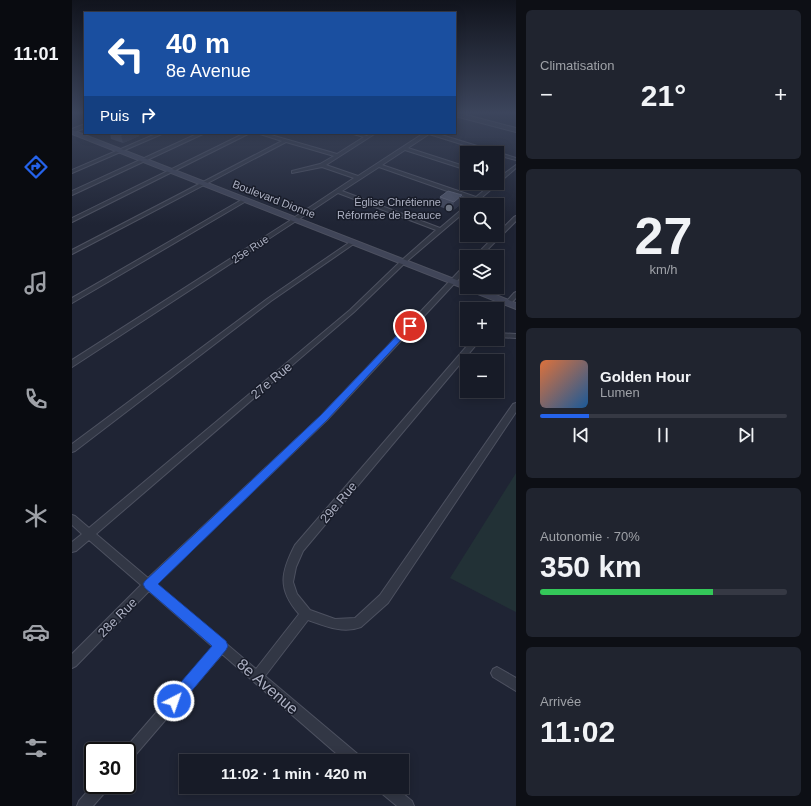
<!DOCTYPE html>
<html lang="fr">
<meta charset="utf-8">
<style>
:root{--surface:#171b27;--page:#20242f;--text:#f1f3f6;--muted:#9ea1a7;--line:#363944;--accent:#2563eb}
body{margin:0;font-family:Helvetica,sans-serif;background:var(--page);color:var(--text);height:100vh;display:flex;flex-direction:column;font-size:15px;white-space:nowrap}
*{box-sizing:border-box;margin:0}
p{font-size:13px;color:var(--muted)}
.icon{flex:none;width:22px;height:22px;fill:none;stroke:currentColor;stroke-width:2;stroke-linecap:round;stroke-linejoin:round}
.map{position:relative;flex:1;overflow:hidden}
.details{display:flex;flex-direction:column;gap:10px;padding:10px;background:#0d0f15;width:295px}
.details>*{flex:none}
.top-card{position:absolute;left:12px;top:12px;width:372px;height:122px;border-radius:0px;box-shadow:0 2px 10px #0003,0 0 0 1px var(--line);background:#1a4fa0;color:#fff;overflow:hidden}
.buttons{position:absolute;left:388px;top:146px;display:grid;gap:8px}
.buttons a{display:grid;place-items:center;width:44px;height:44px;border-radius:0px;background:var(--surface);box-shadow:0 2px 10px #0003,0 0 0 1px var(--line);font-size:20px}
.speed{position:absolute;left:12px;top:742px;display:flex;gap:8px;font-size:20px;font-weight:700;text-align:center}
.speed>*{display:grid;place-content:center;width:52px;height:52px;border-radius:50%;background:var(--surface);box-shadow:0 2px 10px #0003,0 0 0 1px var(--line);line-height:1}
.speed .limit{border:2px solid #111;border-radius:6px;background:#fff;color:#111}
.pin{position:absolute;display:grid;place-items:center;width:34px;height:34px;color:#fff;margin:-17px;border:2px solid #fff;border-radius:50%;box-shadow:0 1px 4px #0007}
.me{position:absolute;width:44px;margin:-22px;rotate:41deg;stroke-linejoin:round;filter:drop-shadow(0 0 3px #0008)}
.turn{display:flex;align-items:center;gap:14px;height:84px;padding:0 16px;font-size:18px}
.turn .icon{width:52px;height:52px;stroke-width:2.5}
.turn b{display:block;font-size:28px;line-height:34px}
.then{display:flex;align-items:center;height:38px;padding:0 16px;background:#0003;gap:8px;font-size:15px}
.big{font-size:30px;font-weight:700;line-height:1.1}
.details .widget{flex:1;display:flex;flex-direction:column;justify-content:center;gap:6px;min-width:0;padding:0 14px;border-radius:6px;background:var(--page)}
.details .dial{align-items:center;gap:0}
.dial b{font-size:52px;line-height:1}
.song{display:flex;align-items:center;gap:12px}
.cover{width:48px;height:48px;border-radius:6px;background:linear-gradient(135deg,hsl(20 70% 55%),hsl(210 70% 35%))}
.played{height:4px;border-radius:2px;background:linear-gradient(90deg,var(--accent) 20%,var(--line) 20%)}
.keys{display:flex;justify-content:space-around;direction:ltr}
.heat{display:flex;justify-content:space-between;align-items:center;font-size:22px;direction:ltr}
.charge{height:6px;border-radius:3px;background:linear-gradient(90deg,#34c759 70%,var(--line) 0)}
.trip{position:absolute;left:107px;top:754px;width:230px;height:40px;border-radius:0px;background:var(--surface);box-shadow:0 2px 10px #0003,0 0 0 1px var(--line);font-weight:700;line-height:40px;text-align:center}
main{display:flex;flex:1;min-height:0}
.menu{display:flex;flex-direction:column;width:72px;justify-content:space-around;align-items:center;background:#090b10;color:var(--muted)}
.menu .icon{width:28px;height:28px}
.menu .active{color:var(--accent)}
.menu b{font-size:18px;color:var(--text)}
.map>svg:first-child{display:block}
.green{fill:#223136}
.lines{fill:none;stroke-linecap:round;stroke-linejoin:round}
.minor-casing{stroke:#4d5160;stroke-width:2}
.tertiary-casing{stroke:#4d5160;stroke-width:2}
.secondary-casing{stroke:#4d5160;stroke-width:2}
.minor{fill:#323745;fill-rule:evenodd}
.tertiary{fill:#323745;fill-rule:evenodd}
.secondary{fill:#404558;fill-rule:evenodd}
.wall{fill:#43495d}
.shaded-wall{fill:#303548}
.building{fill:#4e5468;stroke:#5d6276}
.route{fill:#2563eb;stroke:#184099}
.worship-dot{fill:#6b7280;stroke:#181c29;stroke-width:1.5}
.labels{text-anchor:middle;stroke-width:3;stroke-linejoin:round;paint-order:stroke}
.far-street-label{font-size:11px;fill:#acb0c2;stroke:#181c29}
.far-poi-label{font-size:11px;fill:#acb0c2;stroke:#181c29;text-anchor:end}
.street-label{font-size:13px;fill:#acb0c2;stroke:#181c29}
.near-street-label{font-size:16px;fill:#acb0c2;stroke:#181c29}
</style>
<main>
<nav class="menu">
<b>11:01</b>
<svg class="icon active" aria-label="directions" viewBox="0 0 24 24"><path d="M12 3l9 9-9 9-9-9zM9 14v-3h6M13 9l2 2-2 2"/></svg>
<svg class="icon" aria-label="music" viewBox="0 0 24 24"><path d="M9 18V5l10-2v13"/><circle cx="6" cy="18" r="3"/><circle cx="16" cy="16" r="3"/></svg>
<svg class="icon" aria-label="phone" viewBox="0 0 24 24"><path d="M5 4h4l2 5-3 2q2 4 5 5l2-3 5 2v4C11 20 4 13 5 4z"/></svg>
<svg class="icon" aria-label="climate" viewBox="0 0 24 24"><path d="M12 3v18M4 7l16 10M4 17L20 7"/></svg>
<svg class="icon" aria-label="car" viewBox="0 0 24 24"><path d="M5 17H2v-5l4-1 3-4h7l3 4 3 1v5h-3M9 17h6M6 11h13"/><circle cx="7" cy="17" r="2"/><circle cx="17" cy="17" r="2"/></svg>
<svg class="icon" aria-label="filters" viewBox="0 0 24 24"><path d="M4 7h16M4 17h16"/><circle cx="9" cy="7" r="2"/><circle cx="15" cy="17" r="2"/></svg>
</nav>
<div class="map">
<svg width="444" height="806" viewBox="0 0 444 806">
<rect width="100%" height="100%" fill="#1f2434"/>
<!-- green -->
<polygon class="green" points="444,473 444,612 378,578"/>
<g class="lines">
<defs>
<g id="minor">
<polygon points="86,133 92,133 0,173 0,170"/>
<polygon points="127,133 133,133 0,195 0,191"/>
<polygon points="173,133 178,133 0,222 0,218"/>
<path d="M 185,133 L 192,133 L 265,154 L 292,137 L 278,133 L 285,133 L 295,136 L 299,133 L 304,133 L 254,165 L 286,176 L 352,133 L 363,133 L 444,158 L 444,160 L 425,155 L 425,153 L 418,153 L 357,134 L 336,148 L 395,167 L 395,170 L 333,150 L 310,165 L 404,197 L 421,183 L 425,183 L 425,179 L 444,165 L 444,168 L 401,205 L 395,205 L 401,200 L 307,167 L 270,191 L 368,228 L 395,205 L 395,210 L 334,262 L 282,312 L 24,534 L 76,578 L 249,416 L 393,265 L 395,264 L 395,270 L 255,420 L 84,584 L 184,669 L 227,614 C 205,589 209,572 223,545 L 401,339 L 409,339 L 231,551 L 224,567 L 221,582 L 225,594 L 238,610 L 263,619 L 283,618 L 308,595 L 441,404 L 444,403 L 444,412 L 316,603 L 289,627 C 271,634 253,626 236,620 L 193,676 L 288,756 L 289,761 L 273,761 L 150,654 L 59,760 L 55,762 L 55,751 L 51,751 L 141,647 L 77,591 L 4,666 L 0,668 L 0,654 L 69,585 L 17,540 L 4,551 L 0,552 L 0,542 L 10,534 L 0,525 L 0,515 L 3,516 L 17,528 L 278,310 L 330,260 L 364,230 L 266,193 L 224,221 L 220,221 L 220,219 L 282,178 L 250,167 L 220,173 L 220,171 L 248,164 L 262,156 L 214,142 L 0,254 L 0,250 L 210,141 Z"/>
<polygon points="171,199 176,200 0,303 0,298"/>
<polygon points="444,216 444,221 408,257 402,257 442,217"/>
<polygon points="281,240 284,242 283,243 199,301 3,451 0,452 0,444 195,299"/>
<polygon points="444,292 444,298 438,304 434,304 434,302 442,293"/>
<polygon points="425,333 444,334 444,338 425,337"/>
<polygon points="425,667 444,678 444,691 421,677 419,673 421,669"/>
<polygon points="21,785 37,785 35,790 21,806 5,806 7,801"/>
<polygon points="306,787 323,787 340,801 342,806 325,806 308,792"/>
</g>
<g id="tertiary">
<polygon points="383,112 444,128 444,132 383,116"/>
<polygon points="13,124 13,128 0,133 0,129"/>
<polygon points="222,218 225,220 224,221 0,367 0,360"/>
</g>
<polygon id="secondary" points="0,130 395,284 395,287 404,287 444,303 444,309 0,134"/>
</defs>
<!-- minor casing -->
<use href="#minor" class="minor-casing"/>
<!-- tertiary casing -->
<use href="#tertiary" class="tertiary-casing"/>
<!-- secondary casing -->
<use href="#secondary" class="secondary-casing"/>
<!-- minor -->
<use href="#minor" class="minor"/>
<!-- tertiary -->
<use href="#tertiary" class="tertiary"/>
<!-- secondary -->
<use href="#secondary" class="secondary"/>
</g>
<!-- wall -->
<g class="wall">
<polygon points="38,133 66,133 67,136 51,143 39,139"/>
<polygon points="376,191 388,205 380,211 366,206 368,197"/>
</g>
<!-- shaded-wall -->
<g class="shaded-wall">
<polygon points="54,133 66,133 67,136 51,143 49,135"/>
<polygon points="390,195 388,205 380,211 382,202"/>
</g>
<!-- building -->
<g class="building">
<polygon points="44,133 54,133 49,135"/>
<polygon points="376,191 390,195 382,202 368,197"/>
</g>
<!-- sky -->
<linearGradient id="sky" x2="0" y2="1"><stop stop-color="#11141d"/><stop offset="0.5" stop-color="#3c455c"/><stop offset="1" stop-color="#3c455c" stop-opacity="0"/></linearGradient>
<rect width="444" height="225" fill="url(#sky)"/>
<!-- route -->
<polygon class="route" points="338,324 341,326 340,328 255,420 86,584 154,641 156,646 154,650 107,706 102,708 97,706 95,701 97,696 140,646 73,588 71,584 73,581 249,415 335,325"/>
<!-- markers -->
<circle class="worship-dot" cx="377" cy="208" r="4"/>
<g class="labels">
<!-- far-street labels -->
<g class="far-street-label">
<text transform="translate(202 199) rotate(21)" y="4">Boulevard Dionne</text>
<text transform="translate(178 249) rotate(-33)" y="4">25e Rue</text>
</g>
<!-- far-poi labels -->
<g class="far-poi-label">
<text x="369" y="206">Église Chrétienne<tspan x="369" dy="13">Réformée de Beauce</tspan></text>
</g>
<!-- street labels -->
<g class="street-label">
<text transform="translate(199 380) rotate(-40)" y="5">27e Rue</text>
<text transform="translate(266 502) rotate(-50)" y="5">29e Rue</text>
<text transform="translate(45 617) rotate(-45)" y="5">28e Rue</text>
</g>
<!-- near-street labels -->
<g class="near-street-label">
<text transform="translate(196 686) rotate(41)" y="6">8e Avenue</text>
</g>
</g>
</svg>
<div class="buttons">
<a><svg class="icon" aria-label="sound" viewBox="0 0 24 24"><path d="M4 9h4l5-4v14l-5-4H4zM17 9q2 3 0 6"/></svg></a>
<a><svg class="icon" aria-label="search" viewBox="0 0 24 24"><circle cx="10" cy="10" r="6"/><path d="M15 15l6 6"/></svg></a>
<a><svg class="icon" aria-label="layers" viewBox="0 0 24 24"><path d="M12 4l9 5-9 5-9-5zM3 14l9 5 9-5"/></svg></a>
<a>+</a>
<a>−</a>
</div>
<div class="speed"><div class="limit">30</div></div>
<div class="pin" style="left:338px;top:326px;background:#d93025"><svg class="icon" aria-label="arrive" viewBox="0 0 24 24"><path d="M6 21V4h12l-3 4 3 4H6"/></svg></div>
<svg class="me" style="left:102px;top:701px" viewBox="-20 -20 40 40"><circle r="17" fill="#2563eb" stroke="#fff" stroke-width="3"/><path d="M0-11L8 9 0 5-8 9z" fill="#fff"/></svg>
<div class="trip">11:02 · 1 min · 420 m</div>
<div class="top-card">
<div class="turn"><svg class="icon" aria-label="left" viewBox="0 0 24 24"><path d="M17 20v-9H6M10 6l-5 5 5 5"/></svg><div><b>40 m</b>8e Avenue</div></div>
<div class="then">Puis<svg class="icon" aria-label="right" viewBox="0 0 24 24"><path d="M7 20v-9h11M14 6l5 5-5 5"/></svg></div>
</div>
</div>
<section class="details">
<div class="widget"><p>Climatisation</p>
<div class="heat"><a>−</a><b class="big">21°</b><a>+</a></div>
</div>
<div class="widget dial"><b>27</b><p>km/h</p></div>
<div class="widget">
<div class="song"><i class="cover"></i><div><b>Golden Hour</b><p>Lumen</p></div></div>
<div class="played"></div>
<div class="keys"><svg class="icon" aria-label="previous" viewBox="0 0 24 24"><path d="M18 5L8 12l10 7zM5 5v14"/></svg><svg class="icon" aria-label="pause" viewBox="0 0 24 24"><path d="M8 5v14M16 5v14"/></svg><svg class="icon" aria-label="next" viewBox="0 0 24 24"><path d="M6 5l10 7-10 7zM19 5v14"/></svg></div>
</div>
<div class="widget"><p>Autonomie · 70%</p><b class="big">350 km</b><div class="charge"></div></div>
<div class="widget"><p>Arrivée</p><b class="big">11:02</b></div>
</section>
</main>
